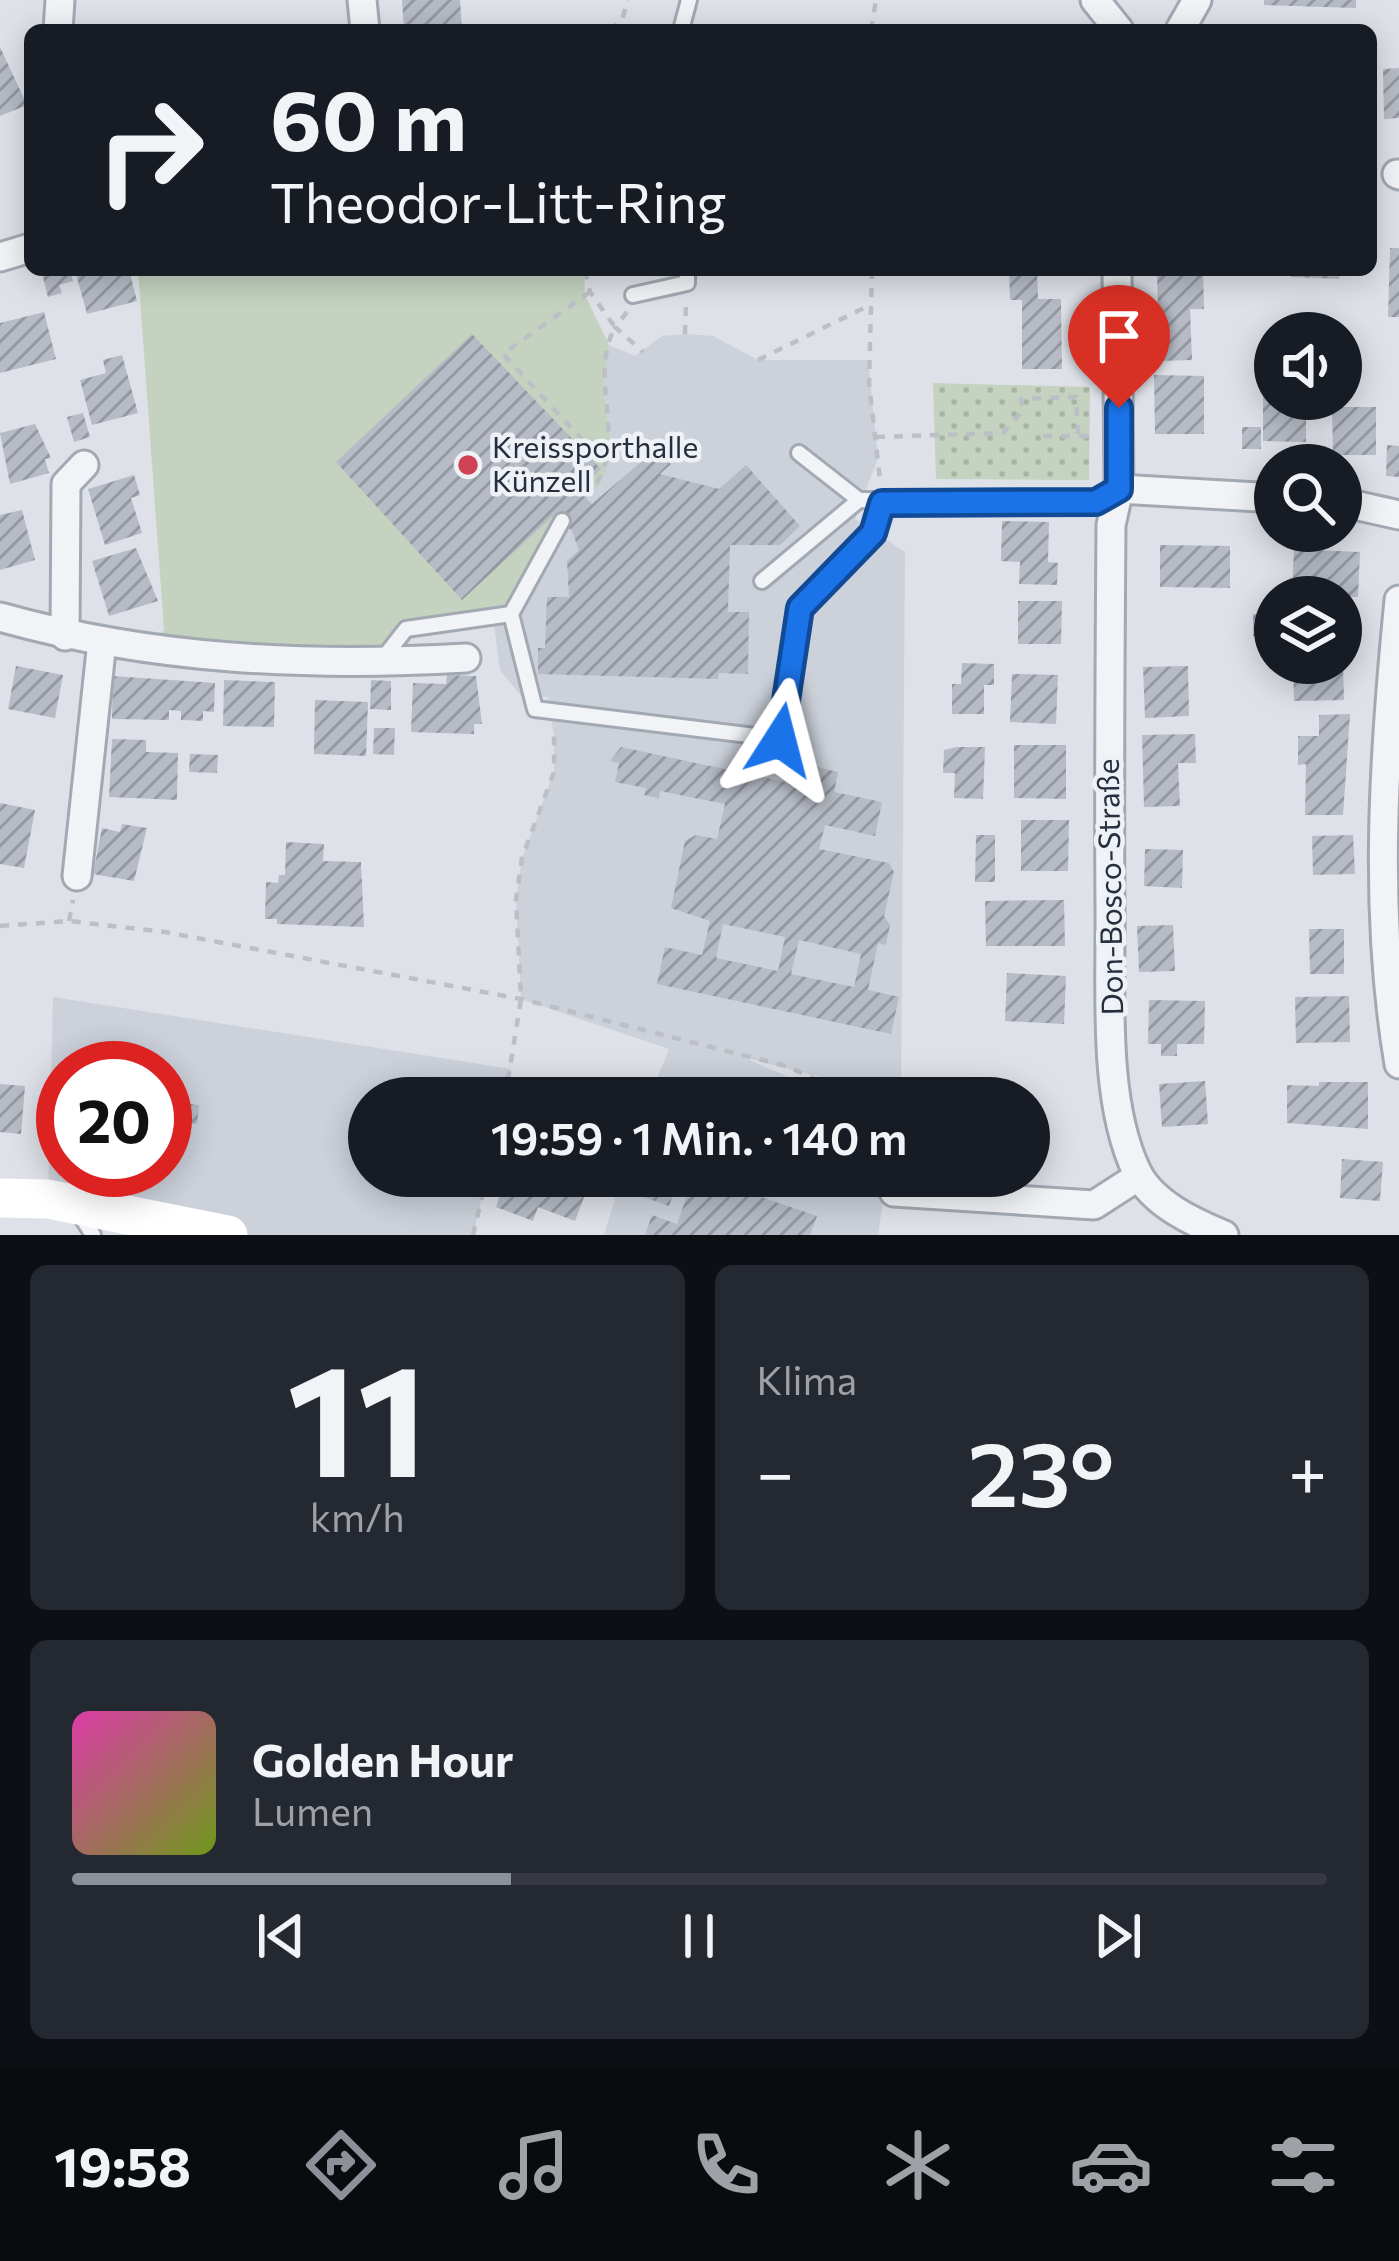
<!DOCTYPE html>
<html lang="de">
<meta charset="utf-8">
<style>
:root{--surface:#171b24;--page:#242831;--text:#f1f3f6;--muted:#9ea1a6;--line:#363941;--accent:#8c9099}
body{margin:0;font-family:Commissioner,sans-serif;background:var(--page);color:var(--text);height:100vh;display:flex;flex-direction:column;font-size:45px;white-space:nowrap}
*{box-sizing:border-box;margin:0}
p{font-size:39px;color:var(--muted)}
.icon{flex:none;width:66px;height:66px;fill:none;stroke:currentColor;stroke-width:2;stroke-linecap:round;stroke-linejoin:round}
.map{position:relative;height:1235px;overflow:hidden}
.panel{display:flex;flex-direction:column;gap:30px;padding:30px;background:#0d0f14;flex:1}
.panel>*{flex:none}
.top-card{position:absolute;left:24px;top:24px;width:1353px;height:252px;border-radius:18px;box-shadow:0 6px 30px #0003;background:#171b24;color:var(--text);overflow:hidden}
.controls{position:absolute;left:1254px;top:312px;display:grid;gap:24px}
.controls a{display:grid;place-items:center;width:108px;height:108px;border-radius:50%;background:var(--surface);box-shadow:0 6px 30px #0003;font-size:60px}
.speed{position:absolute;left:36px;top:1041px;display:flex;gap:24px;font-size:60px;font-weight:700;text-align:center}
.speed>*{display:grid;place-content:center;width:156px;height:156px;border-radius:50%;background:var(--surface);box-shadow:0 6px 30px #0003;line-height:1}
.speed .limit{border:18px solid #d22;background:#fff;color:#111}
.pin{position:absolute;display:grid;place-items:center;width:102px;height:102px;color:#fff;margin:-123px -51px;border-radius:50% 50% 50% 0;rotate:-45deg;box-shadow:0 0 12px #0007}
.pin .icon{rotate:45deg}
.me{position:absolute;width:132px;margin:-66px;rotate:9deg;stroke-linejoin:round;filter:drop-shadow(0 0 9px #0008)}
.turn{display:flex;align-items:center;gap:42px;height:252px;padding:0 48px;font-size:54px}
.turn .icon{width:156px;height:156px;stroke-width:2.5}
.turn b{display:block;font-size:84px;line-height:102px}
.big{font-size:90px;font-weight:600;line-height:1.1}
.panel .card{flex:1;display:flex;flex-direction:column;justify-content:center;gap:18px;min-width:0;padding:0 42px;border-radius:18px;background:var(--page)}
.panel .dial{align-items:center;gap:0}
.dial b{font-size:156px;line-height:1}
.song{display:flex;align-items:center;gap:36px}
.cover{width:144px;height:144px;border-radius:18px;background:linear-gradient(135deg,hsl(320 70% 55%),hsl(80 70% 35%))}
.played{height:12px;border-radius:6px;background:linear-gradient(90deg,var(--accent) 35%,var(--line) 35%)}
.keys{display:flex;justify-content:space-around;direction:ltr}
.heat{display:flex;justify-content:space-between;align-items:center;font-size:66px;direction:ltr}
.panel .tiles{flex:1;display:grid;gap:30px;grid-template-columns:1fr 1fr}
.card:last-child{grid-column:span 2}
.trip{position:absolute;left:348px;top:1077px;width:702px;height:120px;border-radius:60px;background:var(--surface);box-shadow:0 6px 30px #0003;font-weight:600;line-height:120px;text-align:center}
.dock{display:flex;height:192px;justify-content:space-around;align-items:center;background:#090b0e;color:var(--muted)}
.dock .icon{width:84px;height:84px}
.dock .active{color:var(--accent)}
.dock b{font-size:54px;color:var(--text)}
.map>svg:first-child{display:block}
.built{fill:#ccd1da;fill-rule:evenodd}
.green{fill:#c4d2bf}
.park{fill:url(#park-dots)}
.building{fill:url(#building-hatch);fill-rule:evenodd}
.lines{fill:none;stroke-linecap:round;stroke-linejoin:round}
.service-casing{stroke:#a3a9b2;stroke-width:20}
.minor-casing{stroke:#a3a9b2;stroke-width:33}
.path{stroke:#bcc0c6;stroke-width:4.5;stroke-dasharray:9 9;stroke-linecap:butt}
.service{stroke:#f1f3f6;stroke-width:14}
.minor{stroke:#f1f3f6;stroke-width:27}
.secondary{stroke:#fff;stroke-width:39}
.route-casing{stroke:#114b97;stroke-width:30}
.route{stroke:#1a73e8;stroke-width:21}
.poi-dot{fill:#cf4253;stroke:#eef1f6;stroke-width:4.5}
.labels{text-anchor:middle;stroke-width:9;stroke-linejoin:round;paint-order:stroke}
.poi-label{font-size:30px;fill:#272f3f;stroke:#eef1f6;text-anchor:start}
.street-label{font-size:30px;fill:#272f3f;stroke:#eef1f6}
</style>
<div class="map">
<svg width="1399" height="1235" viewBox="0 0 1399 1235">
<defs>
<pattern id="park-dots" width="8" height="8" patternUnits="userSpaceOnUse" patternTransform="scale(3)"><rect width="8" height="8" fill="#c4d2bf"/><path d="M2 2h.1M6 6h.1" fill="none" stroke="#a8b5a5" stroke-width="1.8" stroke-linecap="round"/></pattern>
<pattern id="building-hatch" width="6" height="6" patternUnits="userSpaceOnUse" patternTransform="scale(3)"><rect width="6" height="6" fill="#b6bbc5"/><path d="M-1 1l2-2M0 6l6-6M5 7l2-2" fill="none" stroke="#9498a1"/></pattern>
</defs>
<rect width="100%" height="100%" fill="#dee2e8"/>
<!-- built -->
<g class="built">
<polygon points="685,334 713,336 758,360 868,360 878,458 855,519 905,552 901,1098 743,1057 836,1098 649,1098 669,1049 521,999 516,900 522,858 554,772 554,736 548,697 521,696 500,670 492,611 612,450 603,387 609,345 635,356 662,336"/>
<path d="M 53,997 L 511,1069 L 505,1098 L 369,1098 L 369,1176 L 487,1176 L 473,1235 L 228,1235 L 48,1199 ZM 63,1068 L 165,1068 L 165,1170 L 63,1170 Z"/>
<polygon points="622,1176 878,1176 883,1201 878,1235 604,1235"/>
</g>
<!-- green -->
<polygon class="green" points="138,270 584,270 585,295 609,345 603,387 612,451 601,482 562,521 511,614 407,629 380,663 145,650 164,630"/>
<!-- park -->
<polygon class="park" points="933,383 1090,387 1089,480 936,479"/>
<!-- building -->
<g class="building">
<polygon points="402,0 460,0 462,30 404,30"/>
<polygon points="1264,0 1356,0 1356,8 1264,5"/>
<polygon points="0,47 27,105 0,116"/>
<polygon points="1399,68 1399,118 1384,119 1383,69"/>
<polygon points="1390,248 1399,248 1399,317 1388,317"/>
<polygon points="41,270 70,270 73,281 59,285 62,293 48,297"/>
<polygon points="75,270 129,270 137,301 87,314"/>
<polygon points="1009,270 1037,270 1038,299 1061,299 1062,369 1022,369 1022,300 1010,300"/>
<polygon points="1157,270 1203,270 1204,309 1190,309 1192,360 1159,361"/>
<polygon points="1291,270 1340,270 1339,279 1291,277"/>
<polygon points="44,312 56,359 0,373 0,323"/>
<polygon points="472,334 601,469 579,491 592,504 656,449 671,464 660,474 719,489 746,465 800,526 780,545 730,545 728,612 749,612 748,674 719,673 718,679 538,674 538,648 545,648 547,597 569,597 567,561 579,550 572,531 555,514 462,600 336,462"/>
<polygon points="122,355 138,413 92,425 80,380 106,373 103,360"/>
<polygon points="1154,375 1204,376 1204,434 1155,434"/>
<polygon points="1263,383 1275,384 1275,399 1306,399 1306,442 1263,441"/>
<polygon points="1332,407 1376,407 1376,455 1333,455"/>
<polygon points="83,413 90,437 74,442 67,417"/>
<polygon points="35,424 51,458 45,459 49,473 10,484 0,433"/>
<rect x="1242" y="427" width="19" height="22"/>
<polygon points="1387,445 1399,446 1399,477 1386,476"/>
<polygon points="134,475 140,495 131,498 142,533 105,545 88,489"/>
<polygon points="22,510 35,560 0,570 0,515"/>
<polygon points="1002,521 1049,522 1048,562 1058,563 1057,585 1019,584 1020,562 1001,561"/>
<polygon points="1160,545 1230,546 1230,588 1160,587"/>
<polygon points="136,548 158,601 109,616 92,561"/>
<polygon points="1294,549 1360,552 1358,597 1292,594"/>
<polygon points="1018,601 1062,601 1061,644 1018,644"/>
<rect x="1253" y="614" width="22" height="22"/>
<polygon points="962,663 994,664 994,685 984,685 984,714 952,714 952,684 961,684"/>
<polygon points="1293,663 1343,663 1344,700 1294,701"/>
<polygon points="16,666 63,675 55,718 8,709"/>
<polygon points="1188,666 1189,716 1145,718 1143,667"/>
<polygon points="1012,674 1058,675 1056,724 1010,722"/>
<polygon points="447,675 476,676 482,724 474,724 474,734 411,732 413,683 446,684"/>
<polygon points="113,676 215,683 214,712 203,711 203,721 181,720 181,711 169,710 169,720 112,719"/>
<polygon points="224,680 275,682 274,727 223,726"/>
<polygon points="371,680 391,681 391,710 370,709"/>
<polygon points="315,700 368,702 366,756 314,754"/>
<polygon points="1350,714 1343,815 1305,815 1306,764 1298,765 1298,736 1319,736 1319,715"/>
<polygon points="374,728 395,728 394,755 373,754"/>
<polygon points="1195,734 1196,763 1178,763 1180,806 1144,807 1142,735"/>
<polygon points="112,739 146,740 146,752 178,753 177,800 109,797"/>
<polygon points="1014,745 1066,745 1066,799 1014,798"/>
<path d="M 621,747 L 813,788 L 817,767 L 838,772 L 834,792 L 882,802 L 875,836 L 825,825 L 819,849 L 889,863 L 894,872 L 884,916 L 890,925 L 886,945 L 878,943 L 868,990 L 899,997 L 891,1034 L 657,984 L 665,947 L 702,955 L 710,921 L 671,908 L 685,841 L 696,835 L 717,839 L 725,804 L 660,791 L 659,798 L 644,795 L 646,788 L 615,782 L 619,763 L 610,761 ZM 723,924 L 785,937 L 778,971 L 716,958 ZM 799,940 L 861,954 L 854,987 L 791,974 Z"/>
<polygon points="957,747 985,747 983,799 954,798 955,773 943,773 944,750"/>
<polygon points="190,754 218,755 217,773 189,772"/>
<polygon points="0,803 35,810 24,868 0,864"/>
<polygon points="1021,820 1069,820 1068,871 1021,871"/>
<polygon points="122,824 147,828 134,881 93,874 102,828 120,832"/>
<polygon points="976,835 995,835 995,882 975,882"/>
<polygon points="1353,835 1355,874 1313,875 1312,836"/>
<polygon points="286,842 324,844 323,861 361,862 364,927 277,924 277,919 265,919 266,882 278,883 279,875 285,875"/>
<polygon points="1145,849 1183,850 1182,888 1144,886"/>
<polygon points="1064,900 1065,946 986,946 985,901"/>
<polygon points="1173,925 1175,971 1139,972 1137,926"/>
<polygon points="1309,929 1344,929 1344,974 1310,974"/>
<polygon points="1007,973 1066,976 1064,1024 1005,1021"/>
<polygon points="1349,996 1350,1042 1296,1043 1295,997"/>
<polygon points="1149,1000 1205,1001 1204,1044 1177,1044 1177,1056 1161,1056 1161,1044 1148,1044"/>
<polygon points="1205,1081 1208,1124 1162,1127 1159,1084"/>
<polygon points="1319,1082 1368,1082 1368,1129 1287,1123 1287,1085 1319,1086"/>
<polygon points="0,1084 25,1086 21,1134 0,1132"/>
<polygon points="165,1101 199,1105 197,1124 165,1121"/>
<polygon points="1342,1159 1383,1162 1380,1201 1340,1198"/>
<polygon points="535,1176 568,1176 589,1184 575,1221 538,1207 533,1221 496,1207 504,1182 530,1192"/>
<polygon points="622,1176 680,1176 669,1206 618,1188"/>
<polygon points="694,1176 749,1176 744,1191 817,1216 810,1235 645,1235 652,1215 677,1224"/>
</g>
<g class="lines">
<defs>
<g id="service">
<polyline points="681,30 689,0"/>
<polyline points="633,295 687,283 687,270"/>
<polyline points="799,453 859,500"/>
<polyline points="762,581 859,500 1096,502 1119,489"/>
<polyline points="511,614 535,709 780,739 800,608 873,533 882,503"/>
<polyline points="381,661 406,629 511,614 562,521"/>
<polyline points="79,1213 93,1235"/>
</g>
<g id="minor">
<polyline points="362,0 365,30"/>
<polyline points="1095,0 1119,30"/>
<polyline points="58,30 60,0"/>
<polyline points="1180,30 1197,0"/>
<polyline points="1397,174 1399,175"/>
<polyline points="0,257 30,248"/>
<path d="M 1117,270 L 1119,489 L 1111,525 C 1110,653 1109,781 1110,909 C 1111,988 1102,1100 1137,1172 C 1153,1204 1193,1222 1224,1235"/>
<polyline points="1119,489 1275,498"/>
<polyline points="1341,502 1399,515"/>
<path d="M 1399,600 C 1384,753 1373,911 1399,1064"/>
<path d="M 0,617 C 152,660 309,667 466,658"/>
<polyline points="65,636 66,484 84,465"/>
<polyline points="77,876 102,641"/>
<polyline points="894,1192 1094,1205 1139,1176"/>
</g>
</defs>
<!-- service casing -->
<use href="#service" class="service-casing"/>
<!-- minor casing -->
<use href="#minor" class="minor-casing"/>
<!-- path -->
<g class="path">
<polyline points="610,30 622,20 628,0"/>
<polyline points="871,30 876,0"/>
<polyline points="872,270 869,383 880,480"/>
<polyline points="590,292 503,354 597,456 612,451"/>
<polyline points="627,312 615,327 643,352"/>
<polyline points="685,334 686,303"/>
<polyline points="758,360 868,306"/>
<polyline points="1043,436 1090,436"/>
<polyline points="876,437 1003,433 1023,411 1021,399 1076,397 1078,436"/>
<path d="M 585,497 C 635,448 585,384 615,327 L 590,292 L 585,270"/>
<polyline points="69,921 73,900"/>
<polyline points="0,926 69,921 165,932 521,999 786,1066 857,1098"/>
<polyline points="505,1098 521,999 516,900 522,858 554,772 554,734"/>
<polyline points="473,1235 487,1176"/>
</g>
<!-- service -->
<use href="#service" class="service"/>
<!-- minor -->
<use href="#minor" class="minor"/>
<!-- secondary -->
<polyline class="secondary" points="0,1198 48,1199 228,1235"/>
</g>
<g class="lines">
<defs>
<polyline id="route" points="780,740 800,608 873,533 882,503 1096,502 1119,489 1119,408"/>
</defs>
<!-- route casing -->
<use href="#route" class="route-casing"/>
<!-- route -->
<use href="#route" class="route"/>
</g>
<!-- markers -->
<circle class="poi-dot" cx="468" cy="465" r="12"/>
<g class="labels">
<!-- poi labels -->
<g class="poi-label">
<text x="492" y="458">Kreissporthalle<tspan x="492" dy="34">Künzell</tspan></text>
</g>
<!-- street labels -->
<g class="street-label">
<text transform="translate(1111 887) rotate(-91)" y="10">Don-Bosco-Straße</text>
</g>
</g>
</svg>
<div class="controls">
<a><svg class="icon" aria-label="sound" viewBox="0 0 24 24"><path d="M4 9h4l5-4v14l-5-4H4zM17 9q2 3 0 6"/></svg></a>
<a><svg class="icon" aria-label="search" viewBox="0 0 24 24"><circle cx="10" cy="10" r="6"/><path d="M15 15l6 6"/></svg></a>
<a><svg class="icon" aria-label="layers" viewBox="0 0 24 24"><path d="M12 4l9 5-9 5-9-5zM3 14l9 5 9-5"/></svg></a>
</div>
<div class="speed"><div class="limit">20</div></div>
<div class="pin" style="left:1119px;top:408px;background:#d93025"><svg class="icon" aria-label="arrive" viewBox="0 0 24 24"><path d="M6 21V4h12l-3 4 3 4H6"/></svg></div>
<svg class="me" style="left:780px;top:740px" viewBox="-20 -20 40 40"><path d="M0-17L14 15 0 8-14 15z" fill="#1a73e8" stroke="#fff" stroke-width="4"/></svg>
<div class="trip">19:59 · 1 Min. · 140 m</div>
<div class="top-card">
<div class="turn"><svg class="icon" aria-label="right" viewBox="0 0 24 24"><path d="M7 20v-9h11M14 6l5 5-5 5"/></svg><div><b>60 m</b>Theodor-Litt-Ring</div></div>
</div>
</div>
<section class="panel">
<div class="tiles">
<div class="card dial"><b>11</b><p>km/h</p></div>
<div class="card"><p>Klima</p>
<div class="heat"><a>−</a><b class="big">23°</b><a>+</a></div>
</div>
<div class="card">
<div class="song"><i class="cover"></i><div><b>Golden Hour</b><p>Lumen</p></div></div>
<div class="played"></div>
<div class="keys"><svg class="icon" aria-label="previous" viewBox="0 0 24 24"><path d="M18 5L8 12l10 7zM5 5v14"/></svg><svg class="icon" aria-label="pause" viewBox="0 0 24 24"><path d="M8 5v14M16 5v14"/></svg><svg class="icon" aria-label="next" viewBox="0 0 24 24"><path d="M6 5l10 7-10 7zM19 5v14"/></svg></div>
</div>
</div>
</section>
<nav class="dock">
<b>19:58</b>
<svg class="icon active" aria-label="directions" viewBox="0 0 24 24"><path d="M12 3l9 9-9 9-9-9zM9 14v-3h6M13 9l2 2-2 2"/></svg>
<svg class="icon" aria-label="music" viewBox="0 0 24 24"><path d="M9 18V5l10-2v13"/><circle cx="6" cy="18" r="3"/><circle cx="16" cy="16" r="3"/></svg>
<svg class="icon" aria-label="phone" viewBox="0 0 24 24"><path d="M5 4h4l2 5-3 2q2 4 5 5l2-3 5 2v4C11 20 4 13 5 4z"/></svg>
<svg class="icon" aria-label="climate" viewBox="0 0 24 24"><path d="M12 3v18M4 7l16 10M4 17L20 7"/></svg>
<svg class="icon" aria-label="car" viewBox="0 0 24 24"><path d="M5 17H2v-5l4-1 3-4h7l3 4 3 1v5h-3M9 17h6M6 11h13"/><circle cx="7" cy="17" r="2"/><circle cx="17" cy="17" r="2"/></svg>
<svg class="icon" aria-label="filters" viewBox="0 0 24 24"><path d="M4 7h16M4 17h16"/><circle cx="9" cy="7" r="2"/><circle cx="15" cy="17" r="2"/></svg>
</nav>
